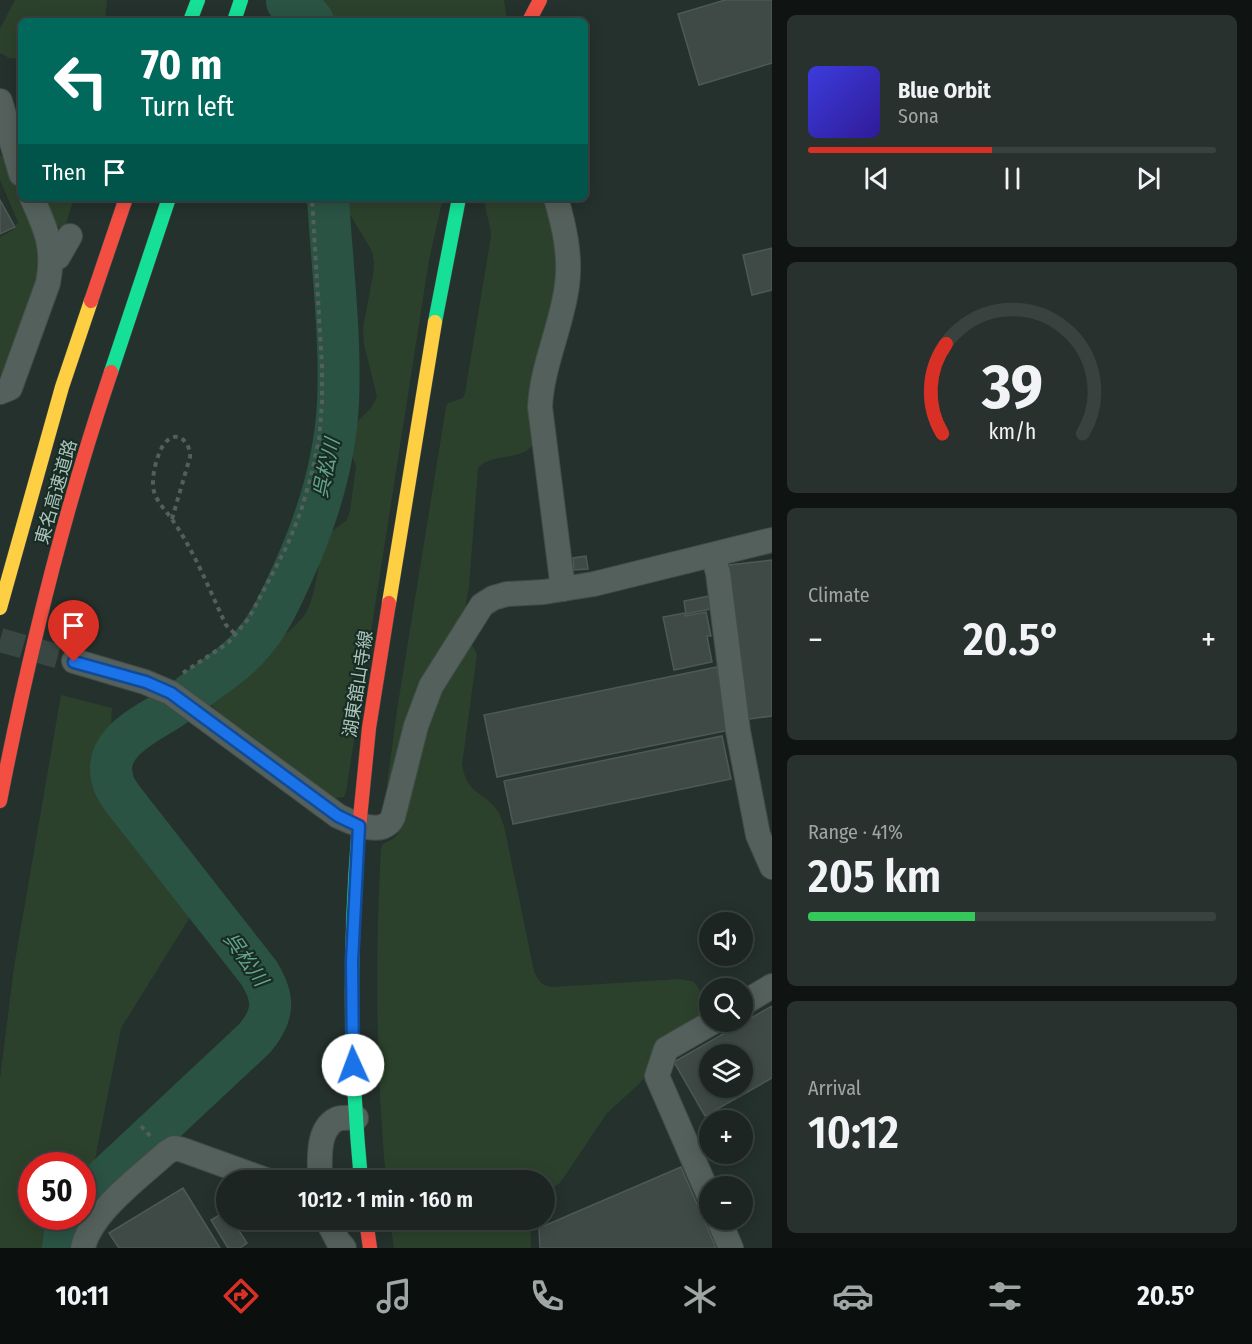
<!DOCTYPE html>
<meta charset="utf-8">
<style>
:root{--surface:#1c2522;--page:#29312f;--text:#f1f3f6;--muted:#a0a5a5;--line:#3a4240;--accent:#d93025}
body{margin:0;font-family:"Fira Sans Condensed","Noto Sans JP",sans-serif;background:var(--page);color:var(--text);height:100vh;display:flex;flex-direction:column;font-size:22px;white-space:nowrap}
*{box-sizing:border-box;margin:0}
p{font-size:20px;color:var(--muted)}
.icon{flex:none;width:33px;height:33px;fill:none;stroke:currentColor;stroke-width:2;stroke-linecap:round;stroke-linejoin:round}
.map{position:relative;flex:1;overflow:hidden}
.panel{display:flex;flex-direction:column;gap:15px;padding:15px;background:#0f1413;width:480px}
.panel>*{flex:none}
.guide{position:absolute;left:18px;top:18px;width:570px;height:183px;border-radius:9px;box-shadow:0 3px 15px #0003,0 0 0 2px var(--line);background:#00695c;color:#fff;overflow:hidden}
.fabs{position:absolute;left:699px;top:912px;display:grid;gap:12px}
.fabs a{display:grid;place-items:center;width:54px;height:54px;border-radius:50%;background:var(--surface);box-shadow:0 3px 15px #0003,0 0 0 2px var(--line);font-size:30px}
.speed{position:absolute;left:18px;top:1152px;display:flex;gap:12px;font-size:30px;font-weight:700;text-align:center}
.speed>*{display:grid;place-content:center;width:78px;height:78px;border-radius:50%;background:var(--surface);box-shadow:0 3px 15px #0003,0 0 0 2px var(--line);line-height:1}
.speed .limit{border:9px solid #d22;background:#fff;color:#111}
.pin{position:absolute;display:grid;place-items:center;width:51px;height:51px;color:#fff;margin:-62px -26px;border-radius:50% 50% 50% 0;rotate:-45deg;box-shadow:0 0 6px #0007}
.pin .icon{rotate:45deg}
.me{position:absolute;width:66px;margin:-33px;rotate:358deg;stroke-linejoin:round;filter:drop-shadow(0 0 4px #0008)}
.turn{display:flex;align-items:center;gap:21px;height:126px;padding:0 24px;font-size:27px}
.turn .icon{width:78px;height:78px;stroke-width:2.5}
.turn b{display:block;font-size:42px;line-height:51px}
.then{display:flex;align-items:center;height:57px;padding:0 24px;background:#0003;gap:12px;font-size:22px}
.big{font-size:45px;font-weight:600;line-height:1.1}
.panel .tile{flex:1;display:flex;flex-direction:column;justify-content:center;gap:9px;min-width:0;padding:0 21px;border-radius:9px;background:var(--page)}
.panel .dial{align-items:center;gap:0}
.dial svg{height:156px;overflow:visible;fill:none;stroke:var(--line);stroke-width:7;stroke-linecap:round;text-anchor:middle}
.dial text{fill:var(--text);stroke:none}
.song{display:flex;align-items:center;gap:18px}
.cover{width:72px;height:72px;border-radius:9px;background:linear-gradient(135deg,hsl(240 70% 55%),hsl(250 70% 35%))}
.played{height:6px;border-radius:3px;background:linear-gradient(90deg,var(--accent) 45%,var(--line) 45%)}
.keys{display:flex;justify-content:space-around;direction:ltr}
.heat{display:flex;justify-content:space-between;align-items:center;font-size:33px;direction:ltr}
.charge{height:9px;border-radius:4px;background:linear-gradient(90deg,#34c759 41%,var(--line) 0)}
.trip{position:absolute;left:216px;top:1170px;width:339px;height:60px;border-radius:30px;background:var(--surface);box-shadow:0 3px 15px #0003,0 0 0 2px var(--line);font-weight:600;line-height:60px;text-align:center}
.tab-bar{display:flex;height:96px;justify-content:space-around;align-items:center;background:#0b0f0e;color:var(--muted)}
.tab-bar .icon{width:42px;height:42px}
.tab-bar .selected{color:var(--accent)}
.tab-bar b{font-size:27px;color:var(--text)}
main{display:flex;flex:1;min-height:0}
.map>svg:first-child{display:block}
.green{fill:#2c412c}
.lines{fill:none;stroke-linecap:round;stroke-linejoin:round}
.river{stroke:#2a5344;stroke-width:42}
.building{fill:#3f4a46;stroke:#4b5a55;stroke-width:1.5;fill-rule:evenodd}
.street-tunnel{stroke:#394742;stroke-width:24;stroke-dasharray:24 12;stroke-linecap:butt}
.street-casing{stroke:#424c49;stroke-width:26}
.fast-casing{stroke:#424c49;stroke-width:15}
.slow-casing{stroke:#424c49;stroke-width:15}
.jam-casing{stroke:#424c49;stroke-width:15}
.path{stroke:#535f5a;stroke-width:4;stroke-dasharray:4.5 4.5;stroke-linecap:butt}
.street{stroke:#54605b;stroke-width:24}
.fast{stroke:#16e098;stroke-width:14}
.slow{stroke:#ffcf43;stroke-width:14}
.jam{stroke:#f24e42;stroke-width:14}
.route-casing{stroke:#114b97;stroke-width:15}
.route{stroke:#1a73e8;stroke-width:10}
.labels{text-anchor:middle;stroke-width:4.5;stroke-linejoin:round;paint-order:stroke}
.street-label{font-size:18px;fill:#acc5bc;stroke:#182c24}
.water-label{font-size:20px;font-style:italic;fill:#64a58b;stroke:#182c24}
</style>
<main>
<div class="map">
<svg width="772" height="1248" viewBox="0 0 772 1248">
<rect width="100%" height="100%" fill="#25312d"/>
<!-- green -->
<g class="green">
<polygon points="15,0 107,0 105,21 21,21 21,59 9,58 0,53 0,29"/>
<polygon points="308,0 504,0 507,21 322,21"/>
<polygon points="0,154 3,158 35,227 42,267 3,375 0,375 0,237 13,230 18,222 0,180"/>
<polygon points="43,198 74,198 66,224 63,227 59,227 55,224"/>
<path d="M 340,198 L 443,198 L 429,260 L 346,792 L 344,797 L 335,798 L 216,710 L 210,703 L 209,695 L 215,687 C 235,672 297,631 307,611 C 318,587 317,560 327,535 L 347,520 L 350,511 L 356,467 L 348,443 L 348,431 L 371,408 L 377,397 L 364,344 L 363,328 L 373,275 L 374,263 L 372,251 Z"/>
<path d="M 485,198 L 545,198 L 558,268 L 533,445 C 520,461 492,453 478,468 L 469,587 L 465,608 L 389,788 L 387,784 L 398,704 L 446,407 L 448,403 L 463,398 L 465,393 L 491,236 C 491,223 484,212 485,198 Z"/>
<path d="M 468,645 L 472,645 L 477,654 L 462,765 C 468,797 486,791 499,813 C 501,817 502,822 504,826 L 534,971 C 538,981 542,986 553,987 L 680,979 L 694,982 L 704,996 L 703,1012 L 637,1086 L 607,1113 L 560,1183 L 545,1192 L 544,1180 L 386,1180 C 376,1069 375,959 381,848 L 383,844 L 393,839 L 398,834 L 431,709 Z"/>
<polygon points="61,695 112,708 108,795 190,917 121,1028 94,1164 83,1190 82,1166 32,1166 32,1216 70,1217 56,1248 0,1248 0,1079 14,967"/>
<polygon points="390,1220 530,1220 531,1248 394,1248"/>
</g>
<g class="lines">
<!-- river -->
<g class="river">
<polyline points="287,2 308,15 313,21"/>
<path d="M 191,694 C 211,678 235,664 251,645 C 271,623 282,596 294,570 C 318,517 335,461 338,403 C 341,337 332,265 328,198"/>
<path d="M 82,1200 L 255,1038 C 274,1015 275,999 259,973 L 122,798 C 119,793 114,787 113,781 C 101,742 148,724 173,707"/>
<polyline points="63,1248 66,1225 70,1216"/>
</g>
</g>
<!-- building -->
<g class="building">
<polygon points="725,0 772,0 772,63 699,85 678,14"/>
<polygon points="0,200 15,227 0,234"/>
<polygon points="772,248 772,290 752,295 743,255"/>
<polygon points="586,556 588,569 574,570 573,558"/>
<polygon points="772,560 772,716 743,720 725,576 729,565"/>
<polygon points="714,595 716,608 686,614 684,601"/>
<polygon points="706,612 711,636 707,636 712,662 674,670 663,617 684,613 685,616"/>
<polygon points="717,667 730,730 497,777 484,715"/>
<polygon points="722,736 731,779 513,824 504,781"/>
<path d="M 772,1006 L 772,1078 L 705,1116 L 674,1062 ZM 710,1054 L 742,1054 L 742,1088 L 710,1088 Z"/>
<polygon points="681,1167 716,1248 540,1248 539,1228"/>
<polygon points="183,1188 220,1248 119,1248 109,1233"/>
<polygon points="226,1211 226,1220 232,1220 247,1243 240,1248 228,1248 211,1220"/>
</g>
<g class="lines">
<!-- street-tunnel -->
<polyline class="street-tunnel" points="0,640 74,661"/>
<defs>
<g id="street">
<polyline points="0,101 21,174"/>
<path d="M 556,198 C 564,226 571,255 567,285 C 562,326 542,365 540,407 L 563,589"/>
<polyline points="51,258 58,257 70,236"/>
<path d="M 0,392 L 10,388 L 48,283 C 55,248 46,229 32,198"/>
<polyline points="713,555 718,573 738,731 758,835 772,867"/>
<path d="M 74,661 L 145,682 L 171,693 L 338,816 C 353,823 384,838 393,817 L 416,726 L 431,686 L 482,605 L 493,598 L 507,594 L 544,592 L 594,584 L 772,540"/>
<polyline points="742,1004 772,986"/>
<path d="M 320,1180 C 320,1162 316,1129 337,1119 C 342,1117 350,1118 356,1118"/>
<polyline points="710,1198 657,1076 666,1049 713,1022"/>
<polyline points="327,1220 338,1241 344,1248"/>
<polyline points="719,1220 731,1248"/>
<path d="M 83,1248 C 90,1213 140,1177 166,1153 L 174,1148 L 183,1150 L 266,1180"/>
</g>
<g id="fast">
<polyline points="190,21 198,0"/>
<polyline points="234,21 241,0"/>
<polyline points="435,322 459,198"/>
<polyline points="111,372 169,198"/>
<path d="M 358,838 C 349,952 350,1066 361,1180"/>
</g>
<g id="slow">
<polyline points="389,603 435,322"/>
<polyline points="0,608 62,387 91,301"/>
</g>
<g id="jam">
<polyline points="529,21 540,0"/>
<polyline points="91,301 126,198"/>
<path d="M 0,801 C 28,657 64,511 111,372"/>
<polyline points="358,838 369,728 389,603"/>
<polyline points="366,1220 370,1248"/>
</g>
</defs>
<!-- street casing -->
<use href="#street" class="street-casing"/>
<!-- fast casing -->
<use href="#fast" class="fast-casing"/>
<!-- slow casing -->
<use href="#slow" class="slow-casing"/>
<!-- jam casing -->
<use href="#jam" class="jam-casing"/>
<!-- path -->
<g class="path">
<path d="M 172,519 L 190,457 C 191,443 177,428 165,443 C 158,451 153,471 153,482 C 152,497 163,507 171,518 C 194,550 209,589 226,625 L 235,634"/>
<polyline points="183,673 228,643 249,618 287,546 301,511 311,476 319,440 322,403 322,366 312,198"/>
<polyline points="141,1126 151,1137"/>
</g>
<!-- street -->
<use href="#street" class="street"/>
<!-- fast -->
<use href="#fast" class="fast"/>
<!-- slow -->
<use href="#slow" class="slow"/>
<!-- jam -->
<use href="#jam" class="jam"/>
</g>
<g class="lines">
<defs>
<polyline id="route" points="74,662 146,682 171,693 338,816 359,826 352,961 353,1065"/>
</defs>
<!-- route casing -->
<use href="#route" class="route-casing"/>
<!-- route -->
<use href="#route" class="route"/>
</g>
<g class="labels">
<!-- street labels -->
<g class="street-label">
<text transform="translate(56 492) rotate(-74)" y="6">東名高速道路</text>
<text transform="translate(358 684) rotate(-81)" y="6">湖東舘山寺線</text>
</g>
<!-- water labels -->
<g class="water-label">
<text transform="translate(326 468) rotate(-78)" y="7">呉松川</text>
<text transform="translate(246 959) rotate(55)" y="7">呉松川</text>
</g>
</g>
</svg>
<div class="fabs">
<a><svg class="icon" aria-label="sound" viewBox="0 0 24 24"><path d="M4 9h4l5-4v14l-5-4H4zM17 9q2 3 0 6"/></svg></a>
<a><svg class="icon" aria-label="search" viewBox="0 0 24 24"><circle cx="10" cy="10" r="6"/><path d="M15 15l6 6"/></svg></a>
<a><svg class="icon" aria-label="layers" viewBox="0 0 24 24"><path d="M12 4l9 5-9 5-9-5zM3 14l9 5 9-5"/></svg></a>
<a>+</a>
<a>−</a>
</div>
<div class="speed"><div class="limit">50</div></div>
<div class="pin" style="left:74px;top:662px;background:#d93025"><svg class="icon" aria-label="arrive" viewBox="0 0 24 24"><path d="M6 21V4h12l-3 4 3 4H6"/></svg></div>
<svg class="me" style="left:353px;top:1065px" viewBox="-20 -20 40 40"><circle r="19" fill="#fff"/><path d="M0-13L10 11 0 6-10 11z" fill="#1a73e8"/></svg>
<div class="trip">10:12 · 1 min · 160 m</div>
<div class="guide">
<div class="turn"><svg class="icon" aria-label="left" viewBox="0 0 24 24"><path d="M17 20v-9H6M10 6l-5 5 5 5"/></svg><div><b>70 m</b>Turn left</div></div>
<div class="then">Then<svg class="icon" aria-label="arrive" viewBox="0 0 24 24"><path d="M6 21V4h12l-3 4 3 4H6"/></svg></div>
</div>
</div>
<section class="panel">
<div class="tile">
<div class="song"><i class="cover"></i><div><b>Blue Orbit</b><p>Sona</p></div></div>
<div class="played"></div>
<div class="keys"><svg class="icon" aria-label="previous" viewBox="0 0 24 24"><path d="M18 5L8 12l10 7zM5 5v14"/></svg><svg class="icon" aria-label="pause" viewBox="0 0 24 24"><path d="M8 5v14M16 5v14"/></svg><svg class="icon" aria-label="next" viewBox="0 0 24 24"><path d="M6 5l10 7-10 7zM19 5v14"/></svg></div>
</div>
<div class="tile dial"><svg viewBox="0 0 100 80">
<path d="M14 69A42 42 0 1 1 86 69"/>
<path d="M14 69A42 42 0 0 1 16 23" stroke="#d93025"/>
<text x="50" y="56" font-size="32" font-weight="700">39</text>
<text x="50" y="72" font-size="11">km/h</text>
</svg></div>
<div class="tile"><p>Climate</p>
<div class="heat"><a>−</a><b class="big">20.5°</b><a>+</a></div>
</div>
<div class="tile"><p>Range · 41%</p><b class="big">205 km</b><div class="charge"></div></div>
<div class="tile"><p>Arrival</p><b class="big">10:12</b></div>
</section>
</main>
<nav class="tab-bar">
<b>10:11</b>
<svg class="icon selected" aria-label="directions" viewBox="0 0 24 24"><path d="M12 3l9 9-9 9-9-9zM9 14v-3h6M13 9l2 2-2 2"/></svg>
<svg class="icon" aria-label="music" viewBox="0 0 24 24"><path d="M9 18V5l10-2v13"/><circle cx="6" cy="18" r="3"/><circle cx="16" cy="16" r="3"/></svg>
<svg class="icon" aria-label="phone" viewBox="0 0 24 24"><path d="M5 4h4l2 5-3 2q2 4 5 5l2-3 5 2v4C11 20 4 13 5 4z"/></svg>
<svg class="icon" aria-label="climate" viewBox="0 0 24 24"><path d="M12 3v18M4 7l16 10M4 17L20 7"/></svg>
<svg class="icon" aria-label="car" viewBox="0 0 24 24"><path d="M5 17H2v-5l4-1 3-4h7l3 4 3 1v5h-3M9 17h6M6 11h13"/><circle cx="7" cy="17" r="2"/><circle cx="17" cy="17" r="2"/></svg>
<svg class="icon" aria-label="filters" viewBox="0 0 24 24"><path d="M4 7h16M4 17h16"/><circle cx="9" cy="7" r="2"/><circle cx="15" cy="17" r="2"/></svg>
<b>20.5°</b>
</nav>
